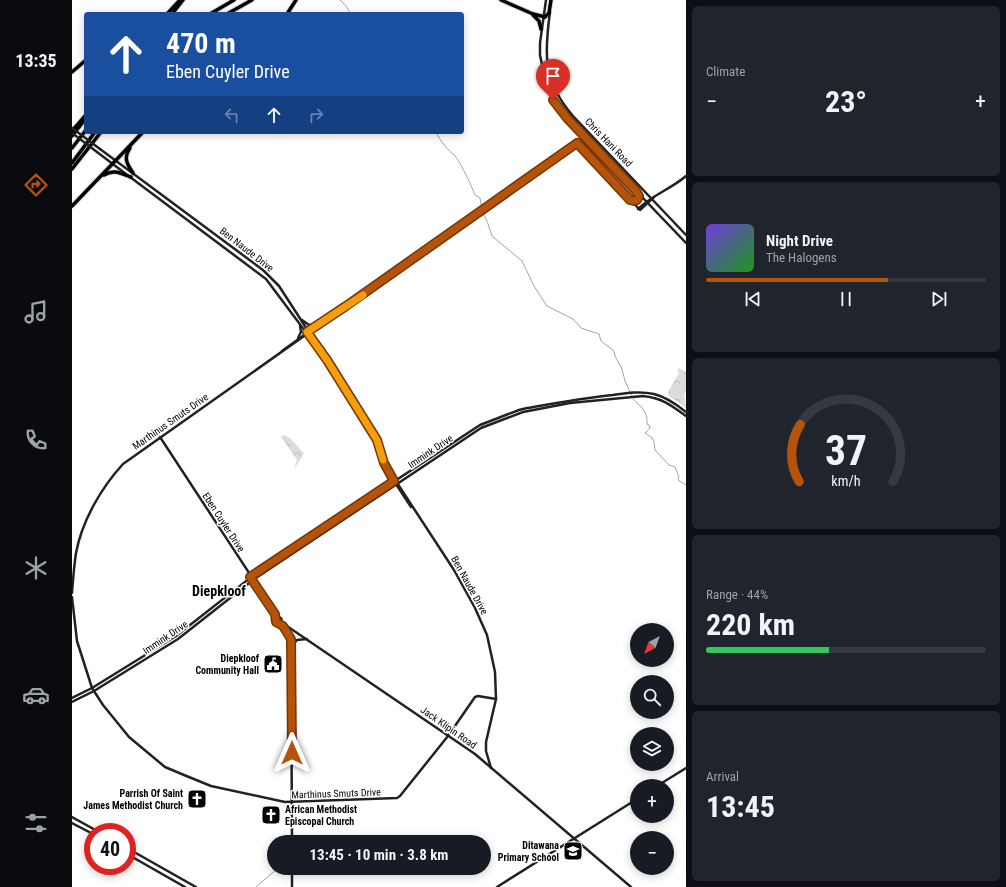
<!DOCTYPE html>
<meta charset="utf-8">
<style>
:root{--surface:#171b24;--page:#20242c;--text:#f1f3f6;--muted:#9ea1a6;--line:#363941;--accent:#b45309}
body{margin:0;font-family:"Roboto Condensed",sans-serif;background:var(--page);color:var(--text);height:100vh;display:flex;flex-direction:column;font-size:15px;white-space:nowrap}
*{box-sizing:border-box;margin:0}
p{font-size:13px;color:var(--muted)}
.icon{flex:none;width:22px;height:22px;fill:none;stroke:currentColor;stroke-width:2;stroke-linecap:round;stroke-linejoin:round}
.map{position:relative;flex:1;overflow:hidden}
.details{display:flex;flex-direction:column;gap:6px;padding:6px;background:#0d0f14;width:320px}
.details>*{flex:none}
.top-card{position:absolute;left:12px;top:12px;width:380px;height:122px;border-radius:4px;box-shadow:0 2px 10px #0003;background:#1a4fa0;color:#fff;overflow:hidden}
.needle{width:26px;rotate:221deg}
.fabs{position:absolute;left:558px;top:623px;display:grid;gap:8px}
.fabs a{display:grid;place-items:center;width:44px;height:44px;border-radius:50%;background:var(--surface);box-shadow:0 2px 10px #0003;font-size:20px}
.speed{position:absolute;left:12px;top:823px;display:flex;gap:8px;font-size:20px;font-weight:700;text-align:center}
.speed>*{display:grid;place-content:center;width:52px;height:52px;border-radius:50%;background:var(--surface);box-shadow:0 2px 10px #0003;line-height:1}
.speed .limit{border:6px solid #d22;background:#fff;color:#111}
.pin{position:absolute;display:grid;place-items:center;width:34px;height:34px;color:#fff;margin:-41px -17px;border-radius:50% 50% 50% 0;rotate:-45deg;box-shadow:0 0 4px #0007}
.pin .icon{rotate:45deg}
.me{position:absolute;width:44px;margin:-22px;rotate:0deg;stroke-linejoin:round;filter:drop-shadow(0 0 3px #0008)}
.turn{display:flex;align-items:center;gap:14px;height:84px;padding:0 16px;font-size:18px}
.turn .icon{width:52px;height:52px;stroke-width:2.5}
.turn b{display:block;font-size:28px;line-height:34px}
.lanes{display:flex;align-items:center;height:38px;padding:0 16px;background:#0003;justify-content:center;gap:20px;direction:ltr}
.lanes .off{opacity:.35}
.big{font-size:30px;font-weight:700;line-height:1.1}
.details .tile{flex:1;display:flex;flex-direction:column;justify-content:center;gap:6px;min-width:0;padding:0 14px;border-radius:6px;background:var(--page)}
.details .dial{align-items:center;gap:0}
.dial svg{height:104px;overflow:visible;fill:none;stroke:var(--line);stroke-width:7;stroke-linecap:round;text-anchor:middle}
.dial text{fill:var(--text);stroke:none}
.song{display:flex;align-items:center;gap:12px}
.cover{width:48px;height:48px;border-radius:6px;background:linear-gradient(135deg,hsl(260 70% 55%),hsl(120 70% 35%))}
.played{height:4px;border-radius:2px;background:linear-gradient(90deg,var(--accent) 65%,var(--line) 65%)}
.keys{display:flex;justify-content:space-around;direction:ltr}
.heat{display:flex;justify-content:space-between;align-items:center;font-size:22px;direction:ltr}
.charge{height:6px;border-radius:3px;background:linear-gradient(90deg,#34c759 44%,var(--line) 0)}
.trip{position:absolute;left:195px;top:835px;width:224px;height:40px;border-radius:20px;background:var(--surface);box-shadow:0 2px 10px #0003;font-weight:700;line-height:40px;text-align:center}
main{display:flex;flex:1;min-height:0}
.dock{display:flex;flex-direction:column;width:72px;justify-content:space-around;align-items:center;background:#090b0e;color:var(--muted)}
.dock .icon{width:28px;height:28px}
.dock .active{color:var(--accent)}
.dock b{font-size:18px;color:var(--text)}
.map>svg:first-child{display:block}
.forest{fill:url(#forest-crowns)}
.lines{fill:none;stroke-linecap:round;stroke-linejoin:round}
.stream{stroke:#a3a3a3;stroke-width:1}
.highway-casing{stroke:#dbdbdb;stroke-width:5.5}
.secondary{stroke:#222;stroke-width:2.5}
.highway{stroke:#000;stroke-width:3.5}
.secondary-bridge{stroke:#222;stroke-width:2.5}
.route-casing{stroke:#753606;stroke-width:10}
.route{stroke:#b45309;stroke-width:7}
.slow{stroke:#f59e0b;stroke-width:7}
.labels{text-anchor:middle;stroke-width:3;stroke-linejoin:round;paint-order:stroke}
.street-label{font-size:10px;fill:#000;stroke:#fff}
.poi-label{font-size:10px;font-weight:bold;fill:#000;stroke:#fff;text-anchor:end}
.district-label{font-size:14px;font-weight:bold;fill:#000;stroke:#fff}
</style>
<main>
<nav class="dock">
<b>13:35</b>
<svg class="icon active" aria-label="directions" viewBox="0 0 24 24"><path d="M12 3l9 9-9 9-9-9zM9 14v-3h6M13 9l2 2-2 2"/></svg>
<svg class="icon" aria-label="music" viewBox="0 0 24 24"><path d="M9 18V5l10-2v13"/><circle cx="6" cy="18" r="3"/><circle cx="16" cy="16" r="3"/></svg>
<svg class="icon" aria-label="phone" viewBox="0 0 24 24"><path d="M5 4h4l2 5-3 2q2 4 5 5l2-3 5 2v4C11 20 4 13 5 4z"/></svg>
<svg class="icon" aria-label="climate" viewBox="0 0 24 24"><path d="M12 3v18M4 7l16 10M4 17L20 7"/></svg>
<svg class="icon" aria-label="car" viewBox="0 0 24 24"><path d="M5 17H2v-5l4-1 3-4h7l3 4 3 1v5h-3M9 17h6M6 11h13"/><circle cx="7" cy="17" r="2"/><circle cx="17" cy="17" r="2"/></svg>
<svg class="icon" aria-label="filters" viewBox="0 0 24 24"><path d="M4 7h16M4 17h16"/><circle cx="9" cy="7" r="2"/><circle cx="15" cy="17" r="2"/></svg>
</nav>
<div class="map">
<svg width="614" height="887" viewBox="0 0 614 887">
<defs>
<pattern id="forest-crowns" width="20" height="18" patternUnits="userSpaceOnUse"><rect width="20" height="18" fill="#dcdcdc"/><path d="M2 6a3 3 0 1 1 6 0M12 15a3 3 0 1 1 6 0" fill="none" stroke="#bbb"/></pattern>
</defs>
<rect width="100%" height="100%" fill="#fff"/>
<!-- forest -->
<g class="forest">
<polygon points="607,368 614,372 614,390 612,394 614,408 597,396 596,392 607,373 605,371"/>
<path d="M 212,435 C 222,439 224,446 232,453 L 222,470 L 225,460 L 209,437 Z"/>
</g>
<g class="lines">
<!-- stream -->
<g class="stream">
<polyline points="268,0 274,6 279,14"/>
<path d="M 364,132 C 368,141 376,150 383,156 C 388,161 400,187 403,195 L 408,198 L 410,209"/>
<polyline points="411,212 416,224 420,236 450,261 462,286 475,306 501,319 509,328 527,334 529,341 542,351 543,356 550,369 553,381 560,396"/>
<path d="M 561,399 C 569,407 576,411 575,424 L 577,425 L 578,428 L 573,433 L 580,438 L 582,442 L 583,450 L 597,465 L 603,467 L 607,477 L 606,480 L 614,485"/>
<polyline points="184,887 206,868"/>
</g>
<defs>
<g id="highway">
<polyline points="429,0 461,14 473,17 477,13 479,0"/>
<polyline points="95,14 108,0"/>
<polyline points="100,14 111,0"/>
<polyline points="138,14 162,0"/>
<polyline points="155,14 180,0"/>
<polyline points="215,14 224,0"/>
<polyline points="461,15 467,21 469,29"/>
<polyline points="0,72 14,60"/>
<polyline points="0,131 14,115"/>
<polyline points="0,136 14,118"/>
<polyline points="0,148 14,130"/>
<path d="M 58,148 C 51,158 55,164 61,173"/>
<polyline points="0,163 23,132"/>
<polyline points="0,169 29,132"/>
<path d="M 32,175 C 42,169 48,173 59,177"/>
<polyline points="0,206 71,132"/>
</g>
</defs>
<!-- highway casing -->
<use href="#highway" class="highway-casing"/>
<!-- secondary -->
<g class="secondary">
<polyline points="474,0 468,43 468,55 474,84 481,100 502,126 614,243"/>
<path d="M 478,12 C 472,56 471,81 501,116 L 614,235"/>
<polyline points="28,149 191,270 207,286 253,357 305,440 314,466 382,570 403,608 415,635 423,672 424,699 414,742 414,751 419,768"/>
<polyline points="25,152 54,174"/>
<polyline points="58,177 194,279 245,347"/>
<path d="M 558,200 C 562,202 564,201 567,198 L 566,195"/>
<path d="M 566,209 C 580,195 599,189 614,176"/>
<polyline points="230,320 237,325 245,324"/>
<polyline points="226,338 229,332 228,326"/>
<polyline points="210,351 253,320"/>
<polyline points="88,437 206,617"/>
<polyline points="321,477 322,481 339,507"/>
<path d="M 0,593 C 1,580 2,566 4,553 C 10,521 29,488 51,464 L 505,143 L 568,210 L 582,197"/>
<polyline points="0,597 5,641 20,688 31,705 57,737 93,767 112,775 139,786 213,802 325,798 328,796 376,736 403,697 406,696 424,699"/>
<circle cx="207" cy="620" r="2.5"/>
<polyline points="208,622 219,640 220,842"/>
<polyline points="209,622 403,754 559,887"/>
<polyline points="219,647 225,640 235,639"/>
<path d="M 0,698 L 20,688 L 104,636 L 192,567 L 408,425 L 447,410 L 455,408 C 484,403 512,398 541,395 C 555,393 568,391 582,394 C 594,397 604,404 614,412"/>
<path d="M 0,702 L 22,691 L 106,639 L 181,580 L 409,428 L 451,412 L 498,403 L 571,396 C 590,398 599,405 614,416"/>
<polyline points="585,786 614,768"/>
<polyline points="0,817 27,832"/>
<polyline points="0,823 21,834"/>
<polyline points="55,848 124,887"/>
<polyline points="55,854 113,887"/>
<polyline points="220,868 220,887"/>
<polyline points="425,887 565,799"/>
</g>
<!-- highway -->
<use href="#highway" class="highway"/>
<!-- secondary-bridge -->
<g class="secondary-bridge">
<polyline points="0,128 28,149"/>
<polyline points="0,133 25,152"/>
</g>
</g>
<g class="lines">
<defs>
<polyline id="route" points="220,753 219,639 211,626 204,622 203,614 178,577 322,481 312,463 305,440 255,360 235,332 274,306 505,143 558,200 562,201 565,200 567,196 564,191 495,118 481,100"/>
</defs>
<!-- route casing -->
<use href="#route" class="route-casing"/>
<!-- route -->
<use href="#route" class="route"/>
<!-- slow -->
<polyline class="slow" points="291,295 235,332 255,360 305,440 311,460"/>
</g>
<!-- icons -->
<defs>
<symbol id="civic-square" viewBox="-11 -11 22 22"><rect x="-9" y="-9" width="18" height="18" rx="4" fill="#000" stroke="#fff"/><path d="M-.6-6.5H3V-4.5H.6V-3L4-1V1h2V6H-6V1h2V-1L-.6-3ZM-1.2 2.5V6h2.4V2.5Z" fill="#fff"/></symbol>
<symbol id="church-square" viewBox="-11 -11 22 22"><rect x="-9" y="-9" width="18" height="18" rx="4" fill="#000" stroke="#fff"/><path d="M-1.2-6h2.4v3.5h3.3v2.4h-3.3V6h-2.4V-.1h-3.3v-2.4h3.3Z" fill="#fff"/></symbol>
<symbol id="school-square" viewBox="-11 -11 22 22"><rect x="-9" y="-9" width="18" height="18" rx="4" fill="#000" stroke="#fff"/><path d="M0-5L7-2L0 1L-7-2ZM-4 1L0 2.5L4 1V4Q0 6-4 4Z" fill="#fff"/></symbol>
</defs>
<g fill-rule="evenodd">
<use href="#civic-square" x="190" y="653" width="22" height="22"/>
<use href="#church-square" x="114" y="788" width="22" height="22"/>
<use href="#church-square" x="188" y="804" width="22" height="22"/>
<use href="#school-square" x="490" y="840" width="22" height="22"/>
</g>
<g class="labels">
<!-- street labels -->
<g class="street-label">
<text transform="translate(537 142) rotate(46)" y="4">Chris Hani Road</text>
<text transform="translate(175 249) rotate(38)" y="4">Ben Naude Drive</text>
<text transform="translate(98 421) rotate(-35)" y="4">Marthinus Smuts Drive</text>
<text transform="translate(358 451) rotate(-34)" y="4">Immink Drive</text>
<text transform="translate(152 522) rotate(57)" y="4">Eben Cuyler Drive</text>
<text transform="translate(398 585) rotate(61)" y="4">Ben Naude Drive</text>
<text transform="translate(93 637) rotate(-34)" y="4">Immink Drive</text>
<text transform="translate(377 727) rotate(35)" y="4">Jack Klipin Road</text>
<text transform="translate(264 793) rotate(-2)" y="4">Marthinus Smuts Drive</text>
</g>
<!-- poi labels -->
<g class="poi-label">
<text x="187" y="662">Diepkloof<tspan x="187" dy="12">Community Hall</tspan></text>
<text x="111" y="797">Parrish Of Saint<tspan x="111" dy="12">James Methodist Church</tspan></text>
<text x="213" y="813" text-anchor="start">African Methodist<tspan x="213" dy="12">Episcopal Church</tspan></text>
<text x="487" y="849">Ditawana<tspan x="487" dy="12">Primary School</tspan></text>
</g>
<!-- district labels -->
<g class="district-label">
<text x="147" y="596">Diepkloof</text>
</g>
</g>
</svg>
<div class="fabs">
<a><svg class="needle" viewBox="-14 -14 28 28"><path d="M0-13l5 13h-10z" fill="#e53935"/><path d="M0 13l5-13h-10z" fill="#9ea1a6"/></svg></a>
<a><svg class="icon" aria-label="search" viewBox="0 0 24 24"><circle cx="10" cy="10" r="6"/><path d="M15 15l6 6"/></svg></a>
<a><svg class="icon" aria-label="layers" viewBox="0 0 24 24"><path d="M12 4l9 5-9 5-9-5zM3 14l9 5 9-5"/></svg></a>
<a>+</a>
<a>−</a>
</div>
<div class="speed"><div class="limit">40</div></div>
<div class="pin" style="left:481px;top:100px;background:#d93025"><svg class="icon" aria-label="arrive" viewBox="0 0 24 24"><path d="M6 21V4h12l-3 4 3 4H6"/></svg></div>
<svg class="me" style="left:220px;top:753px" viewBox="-20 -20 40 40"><path d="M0-17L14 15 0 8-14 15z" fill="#b45309" stroke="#fff" stroke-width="4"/></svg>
<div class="trip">13:45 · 10 min · 3.8 km</div>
<div class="top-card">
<div class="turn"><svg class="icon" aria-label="ahead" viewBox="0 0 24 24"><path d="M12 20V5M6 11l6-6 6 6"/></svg><div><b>470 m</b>Eben Cuyler Drive</div></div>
<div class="lanes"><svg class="icon off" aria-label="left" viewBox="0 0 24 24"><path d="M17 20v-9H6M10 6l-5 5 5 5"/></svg><svg class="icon" aria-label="ahead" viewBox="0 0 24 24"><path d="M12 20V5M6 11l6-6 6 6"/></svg><svg class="icon off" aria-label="right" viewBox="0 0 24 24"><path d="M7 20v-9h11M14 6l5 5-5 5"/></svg></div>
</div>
</div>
<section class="details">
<div class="tile"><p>Climate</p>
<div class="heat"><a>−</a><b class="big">23°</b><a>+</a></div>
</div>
<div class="tile">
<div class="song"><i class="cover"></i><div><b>Night Drive</b><p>The Halogens</p></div></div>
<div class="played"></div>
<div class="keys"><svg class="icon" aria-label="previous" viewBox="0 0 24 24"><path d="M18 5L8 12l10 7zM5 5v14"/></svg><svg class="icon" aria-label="pause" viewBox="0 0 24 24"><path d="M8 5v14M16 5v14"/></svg><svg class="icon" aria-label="next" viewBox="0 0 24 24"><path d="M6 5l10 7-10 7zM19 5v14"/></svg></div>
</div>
<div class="tile dial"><svg viewBox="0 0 100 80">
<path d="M14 69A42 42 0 1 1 86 69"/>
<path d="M14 69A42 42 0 0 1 15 25" stroke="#b45309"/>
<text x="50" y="56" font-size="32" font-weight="700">37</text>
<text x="50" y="72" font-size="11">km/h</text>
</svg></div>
<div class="tile"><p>Range · 44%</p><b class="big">220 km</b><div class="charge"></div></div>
<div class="tile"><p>Arrival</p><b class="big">13:45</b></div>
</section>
</main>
